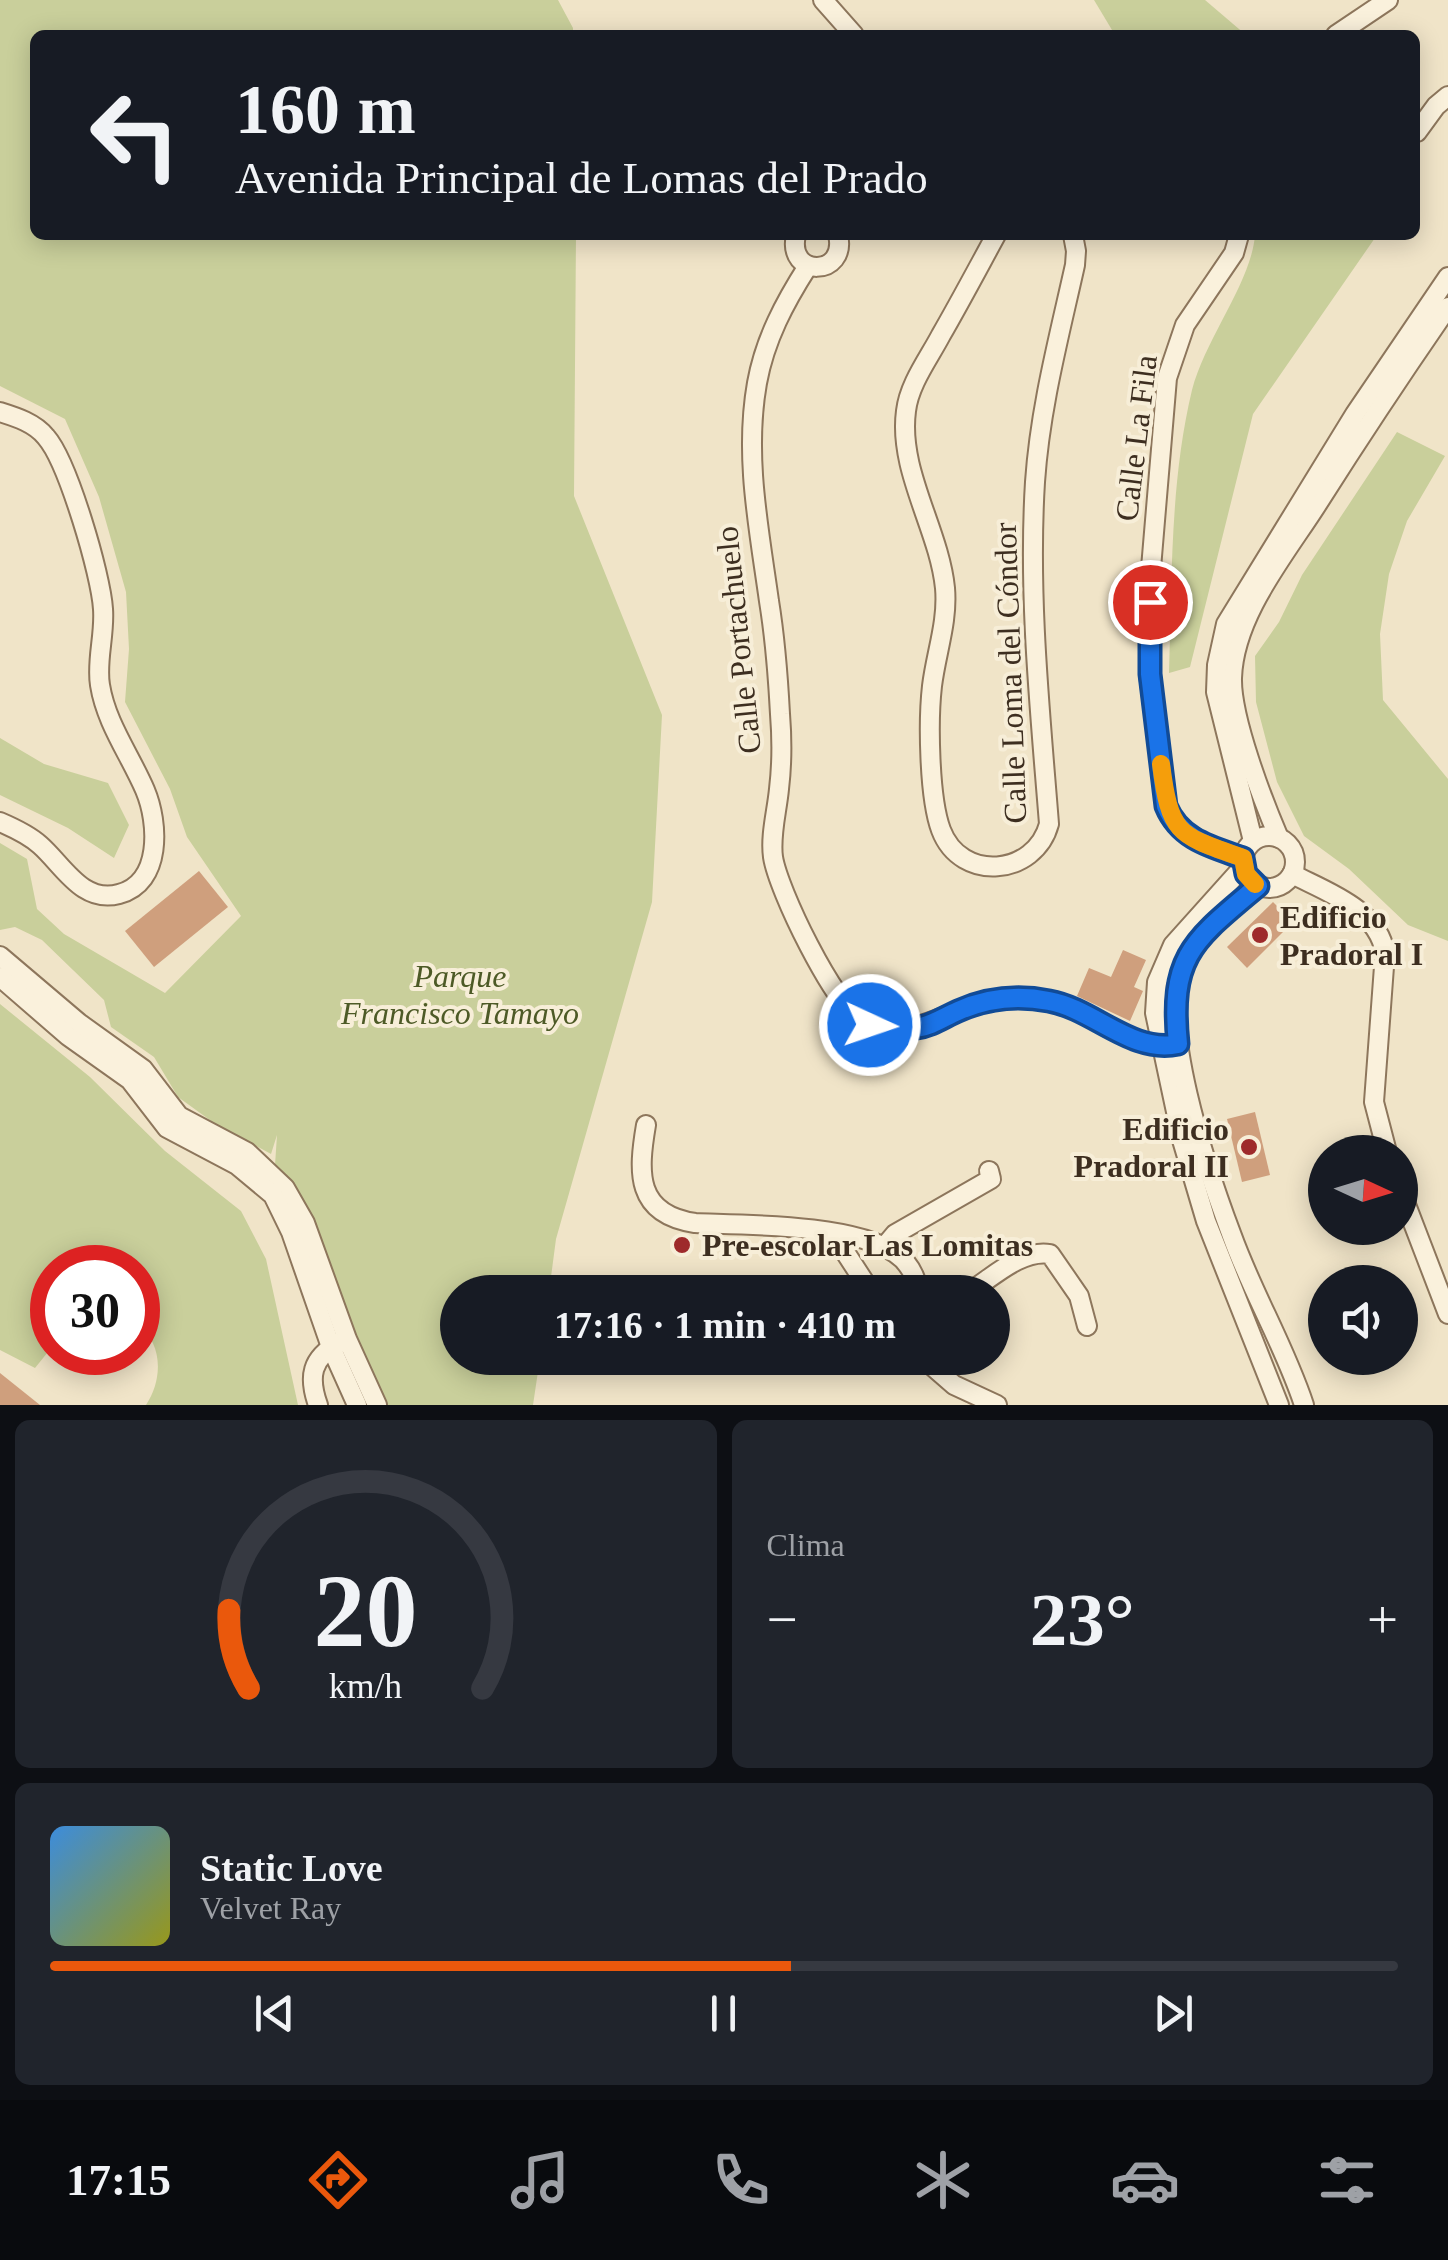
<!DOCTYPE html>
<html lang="es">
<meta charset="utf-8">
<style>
:root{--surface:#171b24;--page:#20242c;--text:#f1f3f6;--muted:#9ea1a6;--line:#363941;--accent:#ea580c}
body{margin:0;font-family:"Times New Roman",serif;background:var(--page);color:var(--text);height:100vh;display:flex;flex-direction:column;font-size:38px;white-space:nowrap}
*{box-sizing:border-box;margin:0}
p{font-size:32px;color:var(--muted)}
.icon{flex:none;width:55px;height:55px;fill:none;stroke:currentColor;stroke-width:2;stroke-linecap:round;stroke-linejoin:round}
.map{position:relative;height:1405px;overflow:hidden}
.sheet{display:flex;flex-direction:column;gap:15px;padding:15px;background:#0d0f14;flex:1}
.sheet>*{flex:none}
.guide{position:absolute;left:30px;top:30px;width:1390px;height:210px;border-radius:15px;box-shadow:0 5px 25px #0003;background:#171b24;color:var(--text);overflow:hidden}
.needle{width:65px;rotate:94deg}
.fabs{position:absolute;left:1308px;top:1135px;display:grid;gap:20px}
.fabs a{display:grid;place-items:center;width:110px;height:110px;border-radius:50%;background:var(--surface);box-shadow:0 5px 25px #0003;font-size:50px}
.speed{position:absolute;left:30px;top:1245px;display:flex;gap:20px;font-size:50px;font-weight:700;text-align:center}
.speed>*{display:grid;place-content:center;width:130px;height:130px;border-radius:50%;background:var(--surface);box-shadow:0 5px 25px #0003;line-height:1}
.speed .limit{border:15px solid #d22;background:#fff;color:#111}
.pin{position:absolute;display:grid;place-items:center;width:85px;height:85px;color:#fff;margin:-42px;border:5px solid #fff;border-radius:50%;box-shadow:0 2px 10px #0007}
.me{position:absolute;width:110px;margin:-55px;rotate:93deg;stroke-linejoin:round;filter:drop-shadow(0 0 8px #0008)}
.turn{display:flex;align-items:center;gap:35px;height:210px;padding:0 40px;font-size:45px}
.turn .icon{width:130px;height:130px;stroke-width:2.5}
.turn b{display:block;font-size:70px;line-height:85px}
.big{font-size:75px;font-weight:700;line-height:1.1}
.sheet .widget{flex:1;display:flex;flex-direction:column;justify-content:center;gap:15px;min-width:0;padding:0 35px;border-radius:15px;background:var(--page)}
.sheet .dial{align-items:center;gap:0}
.dial svg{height:260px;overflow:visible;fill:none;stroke:var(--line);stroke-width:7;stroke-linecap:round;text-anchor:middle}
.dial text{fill:var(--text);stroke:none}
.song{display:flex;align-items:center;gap:30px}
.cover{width:120px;height:120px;border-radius:15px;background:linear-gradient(135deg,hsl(210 70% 55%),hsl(60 70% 35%))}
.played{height:10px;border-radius:5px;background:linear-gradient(90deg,var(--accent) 55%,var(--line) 55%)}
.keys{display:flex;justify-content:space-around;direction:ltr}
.heat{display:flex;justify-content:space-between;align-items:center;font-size:55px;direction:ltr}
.sheet .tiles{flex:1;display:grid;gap:15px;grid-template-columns:1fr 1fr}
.widget:last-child{grid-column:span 2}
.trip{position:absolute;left:440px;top:1275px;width:570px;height:100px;border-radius:50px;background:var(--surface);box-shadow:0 5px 25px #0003;font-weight:700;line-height:100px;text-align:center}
.tab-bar{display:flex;height:160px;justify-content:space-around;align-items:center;background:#090b0e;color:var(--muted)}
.tab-bar .icon{width:70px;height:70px}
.tab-bar .current{color:var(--accent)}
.tab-bar b{font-size:45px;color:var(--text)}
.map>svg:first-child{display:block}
.green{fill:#c9cf9b}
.building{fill:#cf9f7d}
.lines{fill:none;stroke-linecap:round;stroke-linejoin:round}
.minor-casing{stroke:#8d765c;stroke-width:22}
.minor{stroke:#faf1dc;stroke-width:18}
.route-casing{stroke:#114b97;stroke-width:25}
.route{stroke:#1a73e8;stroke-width:18}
.slow{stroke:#f59e0b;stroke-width:18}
.poi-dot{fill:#9e2a2b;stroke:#f7eed8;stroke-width:4}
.labels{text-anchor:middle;stroke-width:8;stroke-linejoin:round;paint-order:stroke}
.street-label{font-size:32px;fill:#3d2e20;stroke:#f7eed8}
.poi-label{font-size:32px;font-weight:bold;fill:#3d2e20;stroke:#f7eed8;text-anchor:start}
.park-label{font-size:32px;font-style:italic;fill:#4d5a26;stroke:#f7eed8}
</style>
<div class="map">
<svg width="1448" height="1405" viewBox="0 0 1448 1405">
<rect width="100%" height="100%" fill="#f0e4c8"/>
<!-- green -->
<g class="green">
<polygon points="0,0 558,0 573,28 573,35 35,35 35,235 576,235 574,496 662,715 652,902 556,1239 549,1292 458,1292 458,1358 540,1358 533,1405 376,1405 289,1185 275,1165 277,1135 271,1154 214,1123 178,1097 154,1057 111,1027 104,1000 42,940 15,927 0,930 0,843 27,859 37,909 64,934 165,993 241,916 187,837 170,789 125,702 129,649 126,592 99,497 65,419 0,386"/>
<polygon points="1094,0 1205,0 1246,35 1115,35"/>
<path d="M 1255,235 L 1377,235 L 1253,414 L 1190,667 L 1169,673 C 1172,579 1170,482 1192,390 C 1206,337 1251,283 1255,235 Z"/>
<polygon points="1397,432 1445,456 1407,521 1389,574 1380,634 1383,700 1448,779 1448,941 1408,925 1349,869 1304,836 1277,782 1256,702 1255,656 1279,622 1302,575"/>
<polygon points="0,738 44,764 108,783 129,825 114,858 68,828 0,795"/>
<path d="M 0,1004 L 90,1077 L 165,1151 L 241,1211 L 266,1259 L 298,1405 L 146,1405 C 163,1380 163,1343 138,1325 L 138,1268 L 52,1268 L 52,1347 L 35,1368 L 0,1350 Z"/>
</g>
<!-- building -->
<g class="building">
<polygon points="199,871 228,907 154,967 125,931"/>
<polygon points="1273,902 1293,922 1247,968 1227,947"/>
<polygon points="1123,950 1146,960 1134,987 1143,991 1130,1021 1077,996 1089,968 1111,977"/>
<polygon points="1255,1112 1270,1175 1242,1182 1227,1119"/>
<polygon points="0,1373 40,1405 0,1405"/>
</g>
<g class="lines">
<defs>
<g id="minor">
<polyline points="823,0 854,35"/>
<polyline points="1336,35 1388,0"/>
<polyline points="1417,132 1436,106 1448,96"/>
<path d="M 796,235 C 786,278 848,277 838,235"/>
<path d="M 996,235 C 978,268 960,302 941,335 C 929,358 909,384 906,411 C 898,471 939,529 945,588 C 948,622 936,653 932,686 C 928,721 929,798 941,830 C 961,883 1035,876 1049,824 C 1040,710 1028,596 1035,482 C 1040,408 1059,337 1075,265 L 1076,251 L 1073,235"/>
<path d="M 1239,235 L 1234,253 L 1185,325 L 1167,378 L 1150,580 L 1149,674 L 1166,807 C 1179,840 1212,847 1243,858"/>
<path d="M 808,266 C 785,302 765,339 757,383 C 744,456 759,529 769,601 C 775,638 778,676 780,714 C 782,739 782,764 779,789 C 777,811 770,835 773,857 C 778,890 834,1005 862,1021 C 897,1041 931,1021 963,1009 C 991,998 1022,994 1052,1001 C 1096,1011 1132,1054 1178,1044"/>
<path d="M 0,412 C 16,417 35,423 46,437 C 68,462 101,575 103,609 C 105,635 96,661 100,685 C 106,723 130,755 145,790 C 159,823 162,883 119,894 C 82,904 63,865 40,845 C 29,835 14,828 0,822"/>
<circle cx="1269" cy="862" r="26"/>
<path d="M 1279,838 C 1263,801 1231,718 1232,678 C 1234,615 1285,555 1318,503 C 1360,437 1403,372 1448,307"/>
<polyline points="1253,841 1216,692 1217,665 1226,624 1355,414 1448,277"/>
<polyline points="1243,867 1173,945 1157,982 1155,1013 1182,1140 1206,1221 1279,1405"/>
<path d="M 1292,874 C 1327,892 1378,909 1385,953 L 1374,1102 L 1387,1152"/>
<path d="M 1258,886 C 1234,906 1202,928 1186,954 C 1152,1013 1209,1175 1232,1236 C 1253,1294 1285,1347 1304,1405"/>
<polyline points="0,956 79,1023 143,1069 179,1116 247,1152 285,1188 305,1223 347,1339 377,1405"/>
<polyline points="0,977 68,1036 130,1080 167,1128 237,1165 273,1195 291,1232 331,1347 357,1405"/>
<path d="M 646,1125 C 638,1172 635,1214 695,1223 C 747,1225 853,1224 895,1253 C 909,1262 916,1277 919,1292"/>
<polyline points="1400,1189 1448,1314"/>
<polyline points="815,1235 845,1252 871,1292"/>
<polyline points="884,1247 895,1234 991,1179 989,1171"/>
<path d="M 969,1292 C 992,1278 1021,1249 1050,1254 L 1079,1296 L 1087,1326"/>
<polyline points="923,1358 954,1385 997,1405"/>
<path d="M 318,1405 C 308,1377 311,1358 339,1343"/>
</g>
</defs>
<!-- minor casing -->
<use href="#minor" class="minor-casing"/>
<!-- minor -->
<use href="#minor" class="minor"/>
</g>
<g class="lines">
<defs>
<path id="route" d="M 870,1025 C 885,1027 901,1031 916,1028 C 932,1026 944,1017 958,1011 C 987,998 1019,995 1049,1001 C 1094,1009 1131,1054 1178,1044 C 1169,955 1194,940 1258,886 L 1246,874 L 1243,858 C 1212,847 1180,840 1166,806 L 1150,674 L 1150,602"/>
</defs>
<!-- route casing -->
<use href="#route" class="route-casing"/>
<!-- route -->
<use href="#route" class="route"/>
<!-- slow -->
<path class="slow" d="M 1161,764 C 1170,835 1178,835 1243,858 L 1246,874 L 1255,884"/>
</g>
<!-- markers -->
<g class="poi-dot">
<circle cx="1260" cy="935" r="10"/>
<circle cx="1249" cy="1147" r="10"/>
<circle cx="682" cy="1245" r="10"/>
</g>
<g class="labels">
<!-- street labels -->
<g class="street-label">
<text transform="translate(1136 438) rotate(-83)" y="11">Calle La Fila</text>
<text transform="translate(738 640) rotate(-96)" y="11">Calle Portachuelo</text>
<text transform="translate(1010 673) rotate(-92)" y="11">Calle Loma del Cóndor</text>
</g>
<!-- poi labels -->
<g class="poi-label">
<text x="1280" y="928">Edificio<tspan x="1280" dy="37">Pradoral I</tspan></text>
<text x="1229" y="1140" text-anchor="end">Edificio<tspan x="1229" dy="37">Pradoral II</tspan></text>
<text x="702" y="1256">Pre-escolar Las Lomitas</text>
</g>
<!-- park labels -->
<g class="park-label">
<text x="460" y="987">Parque<tspan x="460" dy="37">Francisco Tamayo</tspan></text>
</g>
</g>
</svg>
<div class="fabs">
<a><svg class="needle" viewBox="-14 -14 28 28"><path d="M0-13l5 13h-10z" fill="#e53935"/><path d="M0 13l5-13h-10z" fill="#9ea1a6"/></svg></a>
<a><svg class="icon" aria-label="sound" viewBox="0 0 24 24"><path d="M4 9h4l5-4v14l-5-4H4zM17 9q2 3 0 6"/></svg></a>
</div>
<div class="speed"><div class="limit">30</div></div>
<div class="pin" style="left:1150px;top:602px;background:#d93025"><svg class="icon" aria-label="arrive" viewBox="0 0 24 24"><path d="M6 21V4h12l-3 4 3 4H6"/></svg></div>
<svg class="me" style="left:870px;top:1025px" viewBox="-20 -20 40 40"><circle r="17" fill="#1a73e8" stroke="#fff" stroke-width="3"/><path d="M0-11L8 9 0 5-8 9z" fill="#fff"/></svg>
<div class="trip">17:16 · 1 min · 410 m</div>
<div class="guide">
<div class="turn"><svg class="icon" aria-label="left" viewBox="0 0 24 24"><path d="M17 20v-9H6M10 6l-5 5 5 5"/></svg><div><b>160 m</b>Avenida Principal de Lomas del Prado</div></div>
</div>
</div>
<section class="sheet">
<div class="tiles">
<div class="widget dial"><svg viewBox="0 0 100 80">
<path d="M14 69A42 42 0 1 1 86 69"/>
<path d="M14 69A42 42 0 0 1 8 45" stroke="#ea580c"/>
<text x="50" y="56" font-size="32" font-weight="700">20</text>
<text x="50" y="72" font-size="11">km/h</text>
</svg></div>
<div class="widget"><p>Clima</p>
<div class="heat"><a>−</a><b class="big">23°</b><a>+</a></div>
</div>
<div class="widget">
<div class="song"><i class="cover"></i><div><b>Static Love</b><p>Velvet Ray</p></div></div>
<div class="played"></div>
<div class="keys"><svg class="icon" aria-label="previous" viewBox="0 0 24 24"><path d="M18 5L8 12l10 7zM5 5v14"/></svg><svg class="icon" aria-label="pause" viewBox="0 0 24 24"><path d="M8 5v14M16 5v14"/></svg><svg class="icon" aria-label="next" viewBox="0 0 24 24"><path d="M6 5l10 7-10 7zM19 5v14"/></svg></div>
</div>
</div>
</section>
<nav class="tab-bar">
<b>17:15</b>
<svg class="icon current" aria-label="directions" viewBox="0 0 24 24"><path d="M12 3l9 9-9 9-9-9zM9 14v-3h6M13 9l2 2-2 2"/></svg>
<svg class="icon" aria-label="music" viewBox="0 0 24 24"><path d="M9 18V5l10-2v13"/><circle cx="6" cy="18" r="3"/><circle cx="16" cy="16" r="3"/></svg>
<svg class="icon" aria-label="phone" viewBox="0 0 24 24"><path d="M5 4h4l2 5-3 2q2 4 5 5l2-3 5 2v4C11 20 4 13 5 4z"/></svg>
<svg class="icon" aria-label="climate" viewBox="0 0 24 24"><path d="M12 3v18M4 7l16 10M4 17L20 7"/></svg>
<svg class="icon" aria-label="car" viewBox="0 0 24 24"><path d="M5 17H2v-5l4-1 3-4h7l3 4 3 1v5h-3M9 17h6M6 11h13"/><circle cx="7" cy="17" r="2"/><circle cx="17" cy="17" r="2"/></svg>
<svg class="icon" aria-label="filters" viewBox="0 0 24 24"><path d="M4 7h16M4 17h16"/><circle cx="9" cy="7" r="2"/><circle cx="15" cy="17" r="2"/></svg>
</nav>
